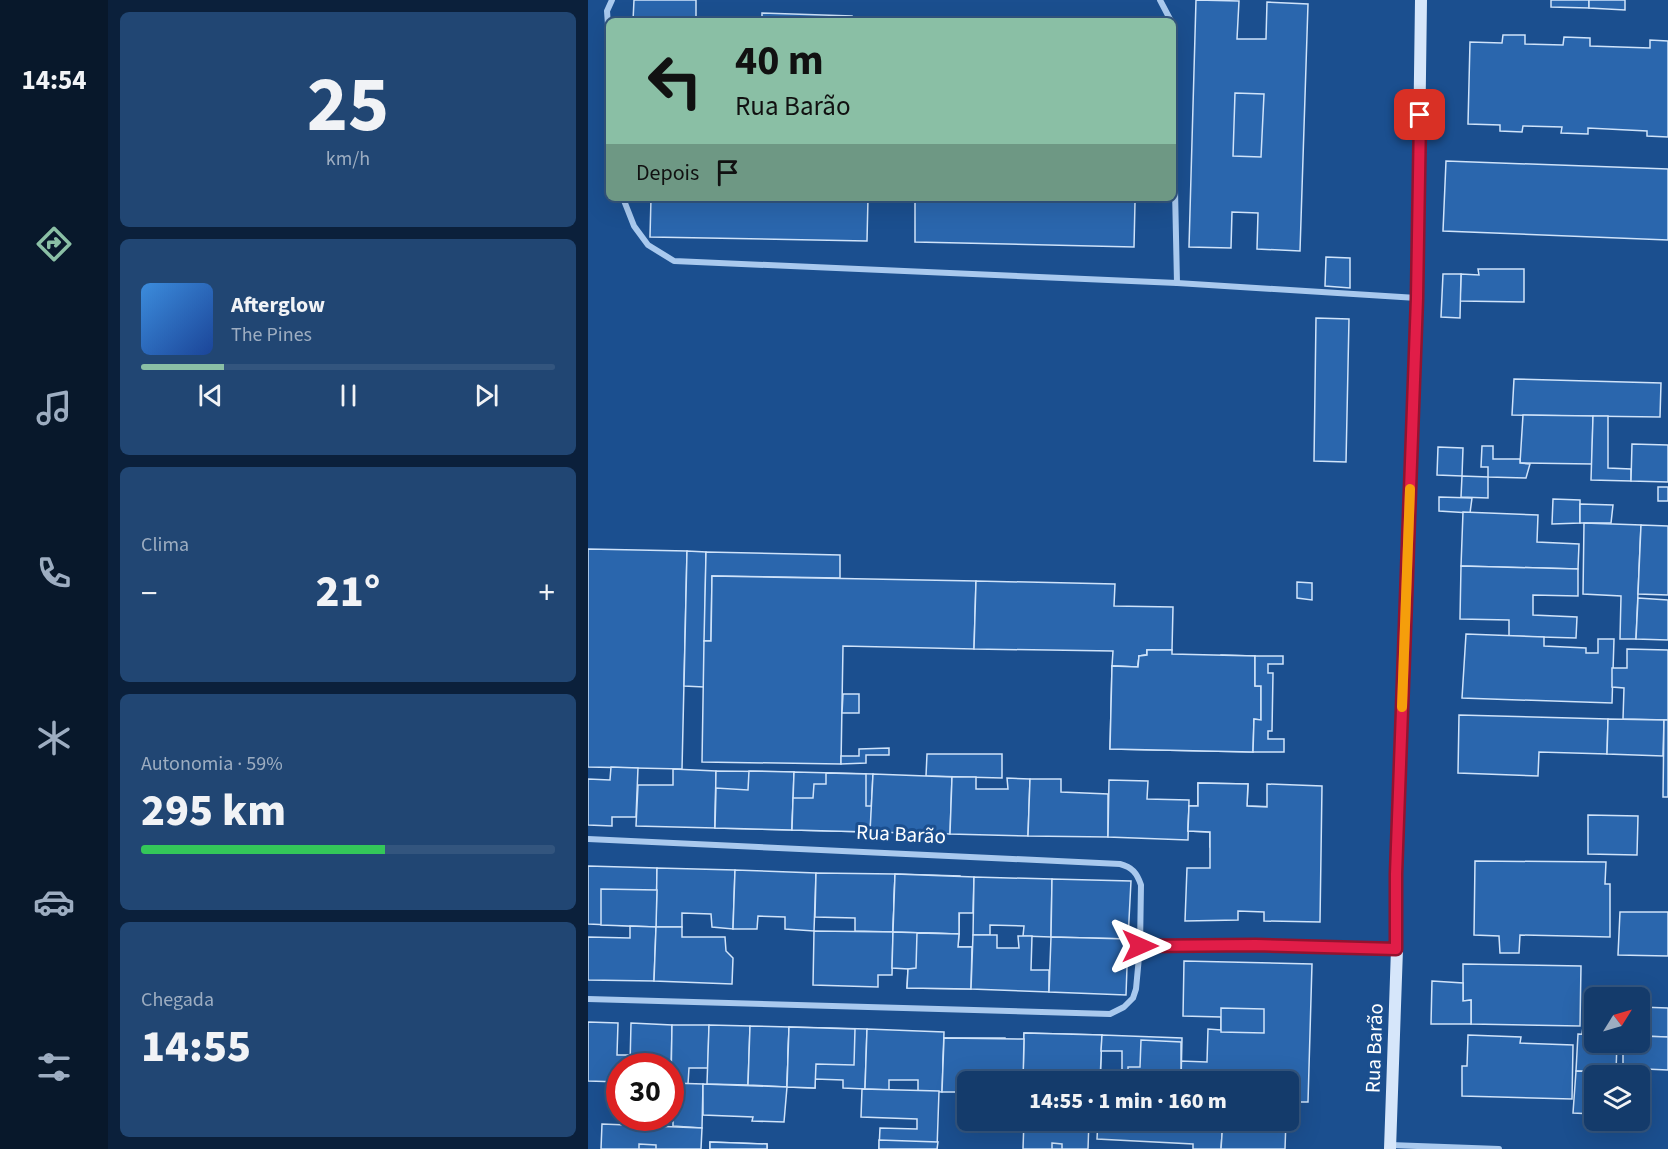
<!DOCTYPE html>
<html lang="pt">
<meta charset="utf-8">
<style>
:root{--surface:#143b6b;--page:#214673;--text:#f1f3f6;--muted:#9dadc1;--line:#33557e;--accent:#8abfa5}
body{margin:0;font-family:"Source Sans 3",sans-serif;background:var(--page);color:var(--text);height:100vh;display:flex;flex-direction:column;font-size:22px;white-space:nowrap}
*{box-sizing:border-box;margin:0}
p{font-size:20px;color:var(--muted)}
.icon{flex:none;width:33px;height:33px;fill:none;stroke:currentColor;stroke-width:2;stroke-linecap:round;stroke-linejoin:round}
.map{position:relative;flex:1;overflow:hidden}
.side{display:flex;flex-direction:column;gap:12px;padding:12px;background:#0b203b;width:480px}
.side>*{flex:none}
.guide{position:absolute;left:18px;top:18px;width:570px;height:183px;border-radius:9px;box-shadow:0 6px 24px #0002,0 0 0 2px var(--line);background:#8abfa5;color:#111;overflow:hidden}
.needle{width:39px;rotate:53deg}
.buttons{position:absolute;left:996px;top:987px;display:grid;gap:12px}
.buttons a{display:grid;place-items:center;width:66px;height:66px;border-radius:9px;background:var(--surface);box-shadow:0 6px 24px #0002,0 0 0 2px var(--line);font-size:30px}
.speed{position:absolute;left:18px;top:1053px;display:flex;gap:12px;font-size:30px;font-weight:700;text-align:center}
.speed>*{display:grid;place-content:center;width:78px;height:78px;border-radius:50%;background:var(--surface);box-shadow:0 6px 24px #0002,0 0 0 2px var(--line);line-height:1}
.speed .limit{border:9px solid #d22;background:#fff;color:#111}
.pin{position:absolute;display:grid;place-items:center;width:51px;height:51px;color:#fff;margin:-26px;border-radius:12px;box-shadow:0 3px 9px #0006}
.me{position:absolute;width:66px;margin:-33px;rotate:90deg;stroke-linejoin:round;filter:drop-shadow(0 0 4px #0008)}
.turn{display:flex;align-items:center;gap:21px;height:126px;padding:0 30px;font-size:27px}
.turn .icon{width:78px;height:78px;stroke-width:2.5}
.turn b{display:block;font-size:42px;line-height:51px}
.then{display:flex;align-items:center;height:57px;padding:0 30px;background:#0003;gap:12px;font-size:22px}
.big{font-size:45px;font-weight:800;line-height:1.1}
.side .tile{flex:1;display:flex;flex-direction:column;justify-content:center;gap:9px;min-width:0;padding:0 21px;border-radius:9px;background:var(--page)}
.side .dial{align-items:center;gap:0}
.dial b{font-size:78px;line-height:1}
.song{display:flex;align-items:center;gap:18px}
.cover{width:72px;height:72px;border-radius:9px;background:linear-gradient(135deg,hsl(210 70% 55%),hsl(220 70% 35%))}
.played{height:6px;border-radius:3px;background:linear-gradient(90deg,var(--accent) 20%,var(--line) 20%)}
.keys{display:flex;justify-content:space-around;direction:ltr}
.heat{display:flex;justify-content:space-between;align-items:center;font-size:33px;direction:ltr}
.charge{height:9px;border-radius:4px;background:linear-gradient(90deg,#34c759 59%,var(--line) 0)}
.trip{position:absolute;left:369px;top:1071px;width:342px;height:60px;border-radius:9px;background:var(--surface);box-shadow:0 6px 24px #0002,0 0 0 2px var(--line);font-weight:800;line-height:60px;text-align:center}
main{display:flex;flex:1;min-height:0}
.tab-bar{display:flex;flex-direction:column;width:108px;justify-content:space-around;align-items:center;background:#08182b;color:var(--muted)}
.tab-bar .icon{width:42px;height:42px}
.tab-bar .current{color:var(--accent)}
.tab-bar b{font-size:27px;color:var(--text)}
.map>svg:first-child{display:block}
.building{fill:#2a66ad;stroke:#cfe3fa;stroke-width:1.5}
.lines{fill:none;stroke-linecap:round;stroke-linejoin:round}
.street{stroke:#a9c9ee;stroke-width:6}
.secondary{stroke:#d6e6fa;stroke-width:12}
.route-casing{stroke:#92132f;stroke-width:15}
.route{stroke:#e11d48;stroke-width:10}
.slow{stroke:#f59e0b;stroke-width:10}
.labels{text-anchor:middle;stroke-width:6;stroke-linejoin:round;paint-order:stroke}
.street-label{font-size:21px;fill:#fff;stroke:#1b4f8f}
</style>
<main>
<nav class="tab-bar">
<b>14:54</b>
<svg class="icon current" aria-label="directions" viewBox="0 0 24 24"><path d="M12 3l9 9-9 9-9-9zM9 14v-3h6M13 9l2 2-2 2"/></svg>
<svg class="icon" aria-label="music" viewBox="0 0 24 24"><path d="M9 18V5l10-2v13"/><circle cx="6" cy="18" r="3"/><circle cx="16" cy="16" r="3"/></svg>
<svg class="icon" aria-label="phone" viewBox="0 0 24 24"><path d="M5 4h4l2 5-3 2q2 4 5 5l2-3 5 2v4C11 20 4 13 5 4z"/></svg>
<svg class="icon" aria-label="climate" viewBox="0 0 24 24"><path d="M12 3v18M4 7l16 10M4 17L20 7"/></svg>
<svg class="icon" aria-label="car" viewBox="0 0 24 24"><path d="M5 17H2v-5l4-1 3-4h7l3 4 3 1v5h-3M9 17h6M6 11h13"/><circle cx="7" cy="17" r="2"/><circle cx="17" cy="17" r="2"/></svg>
<svg class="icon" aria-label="filters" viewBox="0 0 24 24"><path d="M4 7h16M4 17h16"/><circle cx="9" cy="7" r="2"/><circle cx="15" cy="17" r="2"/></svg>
</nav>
<section class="side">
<div class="tile dial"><b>25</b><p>km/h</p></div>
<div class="tile">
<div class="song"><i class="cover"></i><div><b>Afterglow</b><p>The Pines</p></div></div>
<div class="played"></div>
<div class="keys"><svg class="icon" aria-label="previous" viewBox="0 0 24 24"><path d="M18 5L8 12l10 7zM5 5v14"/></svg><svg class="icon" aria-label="pause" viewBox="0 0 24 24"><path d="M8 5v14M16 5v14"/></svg><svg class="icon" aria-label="next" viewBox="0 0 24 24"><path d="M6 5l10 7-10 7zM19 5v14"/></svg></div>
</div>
<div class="tile"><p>Clima</p>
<div class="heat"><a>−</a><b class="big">21°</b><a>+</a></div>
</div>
<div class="tile"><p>Autonomia · 59%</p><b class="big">295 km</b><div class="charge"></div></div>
<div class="tile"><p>Chegada</p><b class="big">14:55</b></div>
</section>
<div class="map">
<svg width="1080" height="1149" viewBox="0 0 1080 1149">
<rect width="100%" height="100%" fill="#1b4f8f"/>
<!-- building -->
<g class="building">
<polygon points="46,0 108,0 108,21 45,21"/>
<polygon points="608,0 651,1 649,39 678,39 679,2 720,4 712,251 669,249 670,213 644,212 643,248 601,247"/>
<polygon points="963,0 1001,0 1001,8 963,7"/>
<polygon points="1001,0 1037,0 1037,10 1001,8"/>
<polygon points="174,13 264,16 264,21 141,21 174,20"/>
<polygon points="339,17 440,20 440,21 339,21"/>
<polygon points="915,35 937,35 937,44 975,45 976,37 1002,38 1002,46 1062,48 1062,40 1080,41 1080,137 1059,136 1059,131 1000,128 1000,134 973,133 974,127 935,126 934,132 912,131 912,125 880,124 882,42 914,43"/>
<polygon points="647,93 676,94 673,157 645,156"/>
<polygon points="858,161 1080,169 1080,240 855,231"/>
<polygon points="63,198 280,198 279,241 62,237"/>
<polygon points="327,198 517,198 517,201 547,202 546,247 327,242"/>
<polygon points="409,198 467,198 466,200"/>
<polygon points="738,257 762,258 762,288 737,286"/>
<polygon points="890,269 936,269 936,302 872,301 873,274 891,275"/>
<polygon points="855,274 873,274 872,318 853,317"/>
<polygon points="728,318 761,319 758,462 726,461"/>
<polygon points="926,379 1073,383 1072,417 924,415"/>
<polygon points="935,415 1005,416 1004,464 932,463"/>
<polygon points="1005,416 1020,416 1020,468 1043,469 1043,481 1003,480"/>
<polygon points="1044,444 1080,445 1080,482 1043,481"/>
<polygon points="894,446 905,446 905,459 932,459 932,463 942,464 938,478 900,477 900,467 893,467"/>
<polygon points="850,447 875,448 874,476 849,475"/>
<polygon points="874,476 900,477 900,498 873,497"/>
<rect x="1070" y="487" width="10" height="14"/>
<polygon points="851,497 884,498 882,513 851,511"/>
<polygon points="965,499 992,500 992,523 964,524"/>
<polygon points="992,504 1025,505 1023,523 992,523"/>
<polygon points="875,512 950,515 949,542 991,544 990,569 873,566"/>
<polygon points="996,523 1053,525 1048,639 1032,639 1033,596 995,594"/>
<polygon points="1053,525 1080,526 1080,595 1050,594"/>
<polygon points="0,549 99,551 94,769 0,767"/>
<polygon points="99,551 118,552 116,687 96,686"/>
<polygon points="118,552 252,555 252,578 124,576 123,641 116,641"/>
<polygon points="873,566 990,569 990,596 945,595 945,615 989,617 988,638 921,636 921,620 872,619"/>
<polygon points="124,576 388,581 386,649 255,646 253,764 114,762 116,641 123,641"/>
<polygon points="388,581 527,584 526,606 585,607 584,650 559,650 559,655 551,656 550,667 524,666 525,651 386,649"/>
<polygon points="709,582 724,583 724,600 709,598"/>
<polygon points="1050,598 1080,600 1080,640 1048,639"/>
<polygon points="878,634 956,637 956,646 998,648 998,653 1010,653 1010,639 1026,639 1024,703 874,698"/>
<polygon points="1039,649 1080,650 1080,720 1035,719 1036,688 1024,687 1024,668 1039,668"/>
<polygon points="559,650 567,650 567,685 591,686 591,663 633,663 633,655 667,656 667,686 673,686 673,720 666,719 665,752 522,749 524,666 550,667 551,656 559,655"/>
<polygon points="559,650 584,650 584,654 667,656 667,686 673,686 673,720 666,719 665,752 522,749 524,666 550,667 551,656 559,655"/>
<polygon points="667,656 695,656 695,664 680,664 680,673 685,673 684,731 680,731 680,739 696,739 696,752 665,752 666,719 673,720 673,686 667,686"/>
<polygon points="255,694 271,694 271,713 254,713"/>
<polygon points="871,715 1020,719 1019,754 951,752 950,776 870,773"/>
<polygon points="1020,719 1076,720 1075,756 1019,754"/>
<polygon points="1076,720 1080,720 1080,797 1075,797"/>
<polygon points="301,748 301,755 278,755 278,763 253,764 253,756 271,756 271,749"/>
<polygon points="339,754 414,754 414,778 338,776"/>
<polygon points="23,767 50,768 48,817 24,817 24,826 0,825 0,779 22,780"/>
<polygon points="85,769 128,771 127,828 48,826 50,785 85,785"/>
<polygon points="128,771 206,772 204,830 127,828"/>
<polygon points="161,771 206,772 204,830 127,828 128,788 160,790"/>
<polygon points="206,772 285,774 282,832 204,830"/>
<polygon points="238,773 278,774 278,806 284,806 282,832 204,830 205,798 225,798 226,784 238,784"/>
<polygon points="285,774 364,777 362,834 282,832"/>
<polygon points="364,777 388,777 388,789 420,789 419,778 442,779 440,836 362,834"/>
<polygon points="442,779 473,779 473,792 520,794 520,837 440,836"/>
<polygon points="521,780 560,781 559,799 601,800 600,840 520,837"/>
<polygon points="610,783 660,784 659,806 689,807 688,873 655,872 655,859 638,859 638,847 622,847 622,832 600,831 601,806 610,806"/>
<polygon points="610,783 660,784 659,806 679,807 679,784 734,786 732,922 676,921 676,912 650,911 650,920 597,921 599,868 622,868 622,832 600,831 601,806 610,806"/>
<polygon points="1000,815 1050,816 1049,855 1000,854"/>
<polygon points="887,861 1018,862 1017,884 1022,884 1022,937 932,935 931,953 912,953 911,936 886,935"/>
<polygon points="0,866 69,868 68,927 0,924"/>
<polygon points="69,868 147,870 145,929 124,927 123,914 94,913 94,927 68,927"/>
<polygon points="147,870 228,873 226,931 197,929 197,917 170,916 169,929 145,929"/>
<polygon points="228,873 307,874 305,932 267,931 267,918 227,917"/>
<polygon points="307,874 372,876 371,934 305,932"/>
<polygon points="307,874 386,877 385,913 371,913 371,934 305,932"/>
<polygon points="386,877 464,879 463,937 435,936 436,926 402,925 402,935 385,935"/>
<polygon points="464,879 543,881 540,939 463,937"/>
<polygon points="13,889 69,890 68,927 13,925"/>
<polygon points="1032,912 1080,912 1080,956 1030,955"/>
<polygon points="42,926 68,927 66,981 0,980 0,937 42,938"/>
<polygon points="68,927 94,927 94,937 137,937 138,951 145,958 144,984 66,981"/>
<polygon points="226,931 305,932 304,975 290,975 290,987 225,985"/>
<polygon points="305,932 371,934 370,947 384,947 383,989 319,988 320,969 304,968"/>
<polygon points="329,933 371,934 370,947 384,947 383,989 319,988 320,969 328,968"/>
<polygon points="385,935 409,935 409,948 431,948 430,936 444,936 443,970 461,970 461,992 383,989"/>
<polygon points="463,937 540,939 538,995 461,992"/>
<polygon points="596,961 724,964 720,1102 700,1102 700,1082 673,1082 674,1073 646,1073 646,1082 593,1082 593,1061 619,1062 620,1029 633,1030 633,1017 595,1016"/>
<polygon points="875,964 993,966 992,1026 883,1024 883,1000 875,1001"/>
<polygon points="844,981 875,983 875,1001 883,1000 883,1024 843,1024"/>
<polygon points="998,1006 1006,1006 1006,1035 994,1034"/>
<polygon points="1052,1007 1080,1008 1080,1037 1052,1036"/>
<polygon points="633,1008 676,1009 676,1033 633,1032"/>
<polygon points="0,1022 30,1023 29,1055 42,1055 42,1066 32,1066 32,1082 0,1081"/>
<polygon points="43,1023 84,1025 83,1077 82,1066 42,1066"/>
<polygon points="84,1025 121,1025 120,1068 101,1068 100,1084 83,1083"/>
<polygon points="121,1025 162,1026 160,1085 119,1084"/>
<polygon points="162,1026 201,1027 199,1087 160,1085"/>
<polygon points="201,1027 279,1029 277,1089 255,1088 255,1080 227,1079 227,1088 199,1087"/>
<polygon points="201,1027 267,1029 266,1065 228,1064 227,1088 199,1087"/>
<polygon points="279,1029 356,1032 354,1092 330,1091 330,1080 301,1080 301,1090 277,1089"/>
<polygon points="436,1033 514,1035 512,1082 435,1080"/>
<polygon points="436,1033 514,1035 512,1082 435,1082"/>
<polygon points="990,1034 1006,1035 1006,1042 1029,1042 1028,1072 988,1071"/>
<polygon points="514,1035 594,1038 593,1082 512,1082 512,1070 534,1071 534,1051 513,1051"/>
<polygon points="880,1035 933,1037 932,1043 985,1045 984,1099 874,1096 874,1066 879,1066"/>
<polygon points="1052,1036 1080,1037 1080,1070 1035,1068 1035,1042 1052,1042"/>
<polygon points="356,1038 417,1038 417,1072 393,1072 393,1082 380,1082 380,1089 375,1089 376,1077 355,1076"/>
<polygon points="356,1038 436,1039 435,1082 413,1082 413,1072 393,1072 393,1082 380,1082 378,1092 354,1092"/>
<polygon points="553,1040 593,1042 593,1082 540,1082 540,1067 552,1067"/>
<polygon points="988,1071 1028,1072 1028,1076 1006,1076 1006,1114 985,1113"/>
<polygon points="82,1083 115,1084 114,1128 85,1126 85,1114 82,1114"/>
<polygon points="115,1084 199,1087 196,1122 164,1121 165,1117 115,1115"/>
<polygon points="274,1089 351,1091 349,1149 291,1149 292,1128 329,1129 329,1119 273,1117"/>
<polygon points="436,1120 501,1120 500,1149 435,1149"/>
<polygon points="510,1120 635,1120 633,1149 605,1149 605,1144 509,1139"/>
<polygon points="635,1120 698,1120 697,1149 633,1149"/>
<polygon points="14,1124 114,1128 113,1149 13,1149"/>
<polygon points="291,1140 350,1142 349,1149 291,1149"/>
<polygon points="122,1142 179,1144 179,1149 122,1149"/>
<polygon points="122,1142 179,1144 179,1149 122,1149"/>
<polygon points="464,1143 474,1144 474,1149 464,1149"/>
<polygon points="51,1144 68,1145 68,1149 51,1149"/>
</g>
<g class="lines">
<!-- street -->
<g class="street">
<polyline points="572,0 583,21"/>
<polyline points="21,39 19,11 24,0"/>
<polyline points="585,96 589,283"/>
<polyline points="35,198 46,226 60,245 86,261 589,283 829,298"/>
<path d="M 0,839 L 532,864 C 544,867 549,873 553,885 L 552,946 L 548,989 L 545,998 L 536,1007 L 522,1014 L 0,999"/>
<polyline points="552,946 668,945 809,949"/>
<polyline points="802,1145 911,1149"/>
</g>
<!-- secondary -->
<polyline class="secondary" points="802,1149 809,949 808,874 829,298 833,0"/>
</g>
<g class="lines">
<defs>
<polyline id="route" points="552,946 668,945 808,949 808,874 829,298 832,115"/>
</defs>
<!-- route casing -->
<use href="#route" class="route-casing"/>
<!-- route -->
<use href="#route" class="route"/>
<!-- slow -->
<polyline class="slow" points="814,707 822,489"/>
</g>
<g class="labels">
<!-- street labels -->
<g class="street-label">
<text transform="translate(313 834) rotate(3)" y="7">Rua Barão</text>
<text transform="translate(786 1048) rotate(-88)" y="7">Rua Barão</text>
</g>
</g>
</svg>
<div class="buttons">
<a><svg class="needle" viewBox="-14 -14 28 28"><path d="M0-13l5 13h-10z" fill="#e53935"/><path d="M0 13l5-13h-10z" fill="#9dadc1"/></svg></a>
<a><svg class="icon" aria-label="layers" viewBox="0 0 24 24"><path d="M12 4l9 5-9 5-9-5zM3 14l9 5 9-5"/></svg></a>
</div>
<div class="speed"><div class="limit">30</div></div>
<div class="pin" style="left:832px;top:115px;background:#d93025"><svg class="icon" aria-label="arrive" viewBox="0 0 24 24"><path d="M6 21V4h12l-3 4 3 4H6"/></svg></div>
<svg class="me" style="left:552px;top:946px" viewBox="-20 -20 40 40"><path d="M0-17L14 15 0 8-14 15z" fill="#e11d48" stroke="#fff" stroke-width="4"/></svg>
<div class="trip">14:55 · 1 min · 160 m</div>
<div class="guide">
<div class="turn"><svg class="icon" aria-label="left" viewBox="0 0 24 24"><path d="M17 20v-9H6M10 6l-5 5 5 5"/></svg><div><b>40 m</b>Rua Barão</div></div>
<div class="then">Depois<svg class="icon" aria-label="arrive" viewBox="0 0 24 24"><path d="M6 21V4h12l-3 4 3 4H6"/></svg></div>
</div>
</div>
</main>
